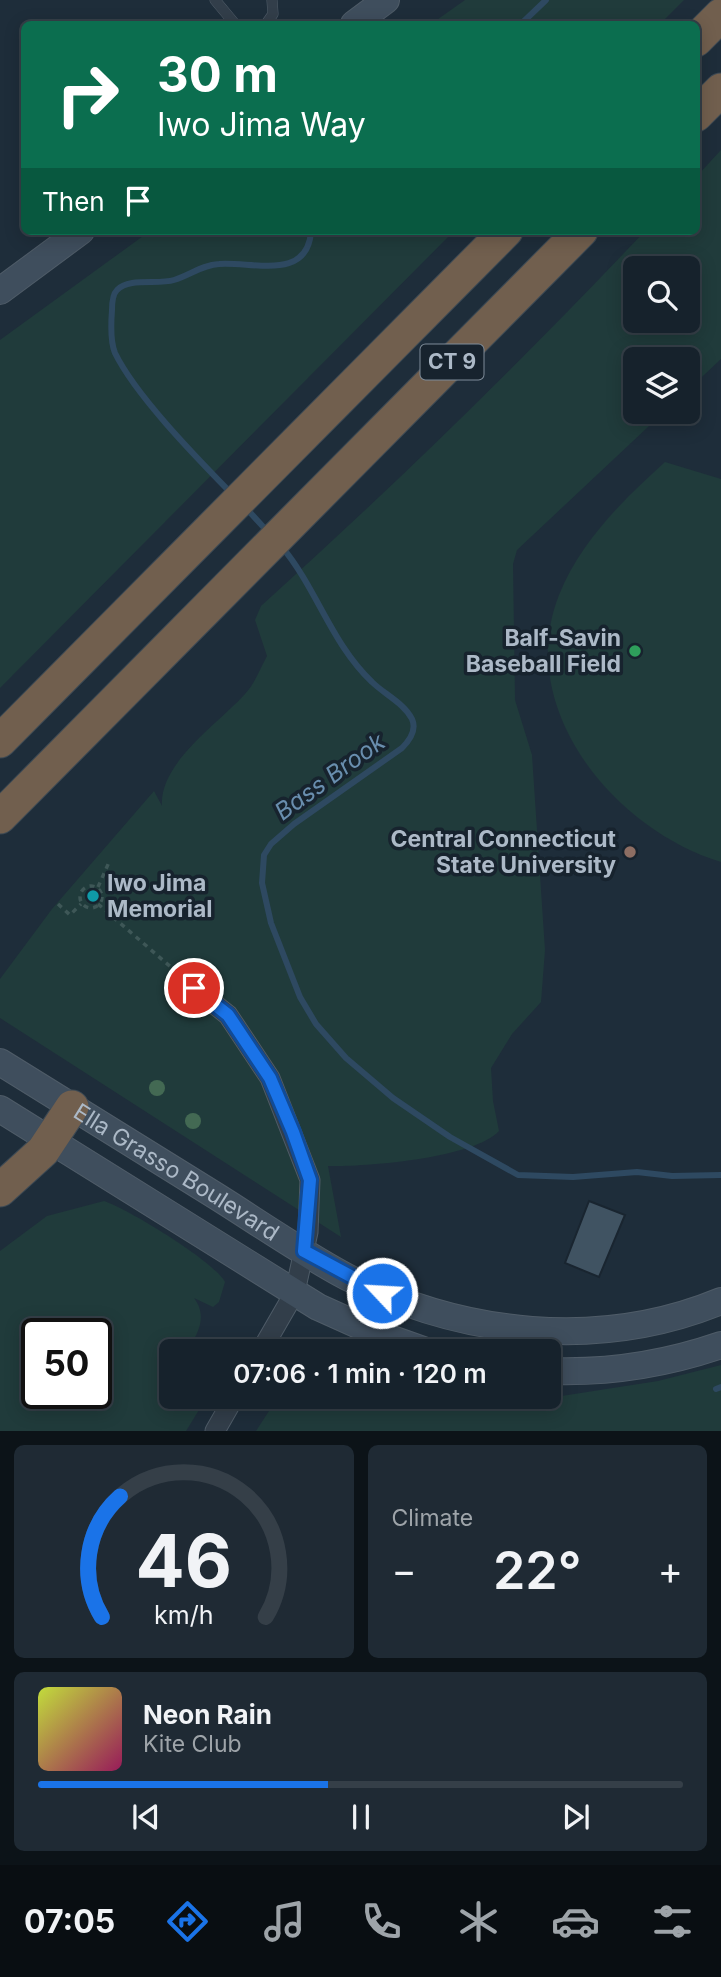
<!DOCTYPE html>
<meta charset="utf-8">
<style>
:root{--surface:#16222c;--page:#1f2a34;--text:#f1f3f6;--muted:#9ea4a9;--line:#353f48;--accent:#1a73e8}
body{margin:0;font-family:Inter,sans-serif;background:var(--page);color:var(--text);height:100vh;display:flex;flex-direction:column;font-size:26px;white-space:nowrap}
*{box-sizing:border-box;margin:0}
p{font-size:23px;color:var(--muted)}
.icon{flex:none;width:38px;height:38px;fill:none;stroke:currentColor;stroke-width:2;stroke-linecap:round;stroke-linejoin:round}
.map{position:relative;height:1431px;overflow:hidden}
.drawer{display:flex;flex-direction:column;gap:14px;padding:14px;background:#0c1318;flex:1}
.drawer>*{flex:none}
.guide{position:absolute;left:21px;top:21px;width:679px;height:214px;border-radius:10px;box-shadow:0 4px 18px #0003,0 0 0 2px var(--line);background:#0b6e4f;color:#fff;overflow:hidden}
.buttons{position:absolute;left:623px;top:256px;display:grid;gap:14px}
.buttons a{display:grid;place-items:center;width:77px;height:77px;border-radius:10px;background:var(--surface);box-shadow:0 4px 18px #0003,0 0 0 2px var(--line);font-size:35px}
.speed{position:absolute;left:21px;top:1318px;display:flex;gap:14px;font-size:35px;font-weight:700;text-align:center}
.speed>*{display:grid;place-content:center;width:91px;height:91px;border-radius:50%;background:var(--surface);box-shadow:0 4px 18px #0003,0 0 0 2px var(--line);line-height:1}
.speed .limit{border:4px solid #111;border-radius:10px;background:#fff;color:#111}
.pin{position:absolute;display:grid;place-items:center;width:60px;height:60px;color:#fff;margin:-30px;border:4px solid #fff;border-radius:50%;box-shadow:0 2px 7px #0007}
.me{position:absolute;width:77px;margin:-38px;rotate:295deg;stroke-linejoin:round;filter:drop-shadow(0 0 5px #0008)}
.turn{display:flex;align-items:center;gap:24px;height:147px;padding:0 21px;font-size:32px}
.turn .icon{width:91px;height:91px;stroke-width:2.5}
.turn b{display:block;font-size:49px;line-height:60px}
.then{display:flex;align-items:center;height:66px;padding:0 21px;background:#0003;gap:14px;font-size:26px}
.big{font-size:52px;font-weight:600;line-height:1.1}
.drawer .card{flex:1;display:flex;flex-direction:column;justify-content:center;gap:10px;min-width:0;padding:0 24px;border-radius:10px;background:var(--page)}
.drawer .dial{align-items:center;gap:0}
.dial svg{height:182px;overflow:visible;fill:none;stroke:var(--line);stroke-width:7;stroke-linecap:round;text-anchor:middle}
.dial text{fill:var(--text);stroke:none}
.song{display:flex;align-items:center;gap:21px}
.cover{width:84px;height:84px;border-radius:10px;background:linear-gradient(135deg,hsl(70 70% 55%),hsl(330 70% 35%))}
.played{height:7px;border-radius:4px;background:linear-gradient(90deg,var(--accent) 45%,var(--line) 45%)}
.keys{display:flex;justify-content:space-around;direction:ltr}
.heat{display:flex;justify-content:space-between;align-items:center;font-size:38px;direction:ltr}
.drawer .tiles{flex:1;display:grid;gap:14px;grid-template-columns:1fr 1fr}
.card:last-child{grid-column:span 2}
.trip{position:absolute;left:159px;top:1339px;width:402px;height:70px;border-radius:10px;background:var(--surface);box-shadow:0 4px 18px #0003,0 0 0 2px var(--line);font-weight:600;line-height:70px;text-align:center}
.menu{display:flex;height:112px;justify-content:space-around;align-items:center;background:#090e12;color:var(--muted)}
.menu .icon{width:49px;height:49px}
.menu .current{color:var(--accent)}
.menu b{font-size:32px;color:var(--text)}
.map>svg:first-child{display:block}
.green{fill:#203b3b;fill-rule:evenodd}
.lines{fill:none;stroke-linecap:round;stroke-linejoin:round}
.stream{stroke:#2e4961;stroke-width:6}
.building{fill:#405362;stroke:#192530;stroke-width:2}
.service-casing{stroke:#4f5c68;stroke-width:11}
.minor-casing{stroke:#4f5c68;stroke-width:21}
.secondary-casing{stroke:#4f5c68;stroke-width:28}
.motorway-casing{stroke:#3c4954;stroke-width:35}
.path{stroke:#3e5757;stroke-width:3.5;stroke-dasharray:5 5;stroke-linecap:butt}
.service{stroke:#323e4a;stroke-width:10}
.minor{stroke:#323e4a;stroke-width:19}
.secondary{stroke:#3f4e5d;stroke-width:26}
.motorway{stroke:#715f4e;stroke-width:33}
.tree{fill:#436953}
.route-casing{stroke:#114b97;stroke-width:18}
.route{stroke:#1a73e8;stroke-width:12}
.leisure-dot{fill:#2e9e5b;stroke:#17232e;stroke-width:2.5}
.education-dot{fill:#8d6e63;stroke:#17232e;stroke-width:2.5}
.culture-dot{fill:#0f9aa8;stroke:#17232e;stroke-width:2.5}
.labels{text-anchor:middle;stroke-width:7;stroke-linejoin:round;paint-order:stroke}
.shield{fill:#17232e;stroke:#7f8c99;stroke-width:2}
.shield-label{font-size:21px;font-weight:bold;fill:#acb9c7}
.poi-label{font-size:23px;font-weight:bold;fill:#acb9c7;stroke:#17232e;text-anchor:end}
.street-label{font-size:23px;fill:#acb9c7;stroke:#17232e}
.water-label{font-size:24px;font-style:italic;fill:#698eae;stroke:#17232e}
</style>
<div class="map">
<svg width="721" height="1431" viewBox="0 0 721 1431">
<rect width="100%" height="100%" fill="#1e2d3a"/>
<!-- green -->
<g class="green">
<polygon points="465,0 684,0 660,24 431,24"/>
<path d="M 721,150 L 721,359 L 688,390 L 688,359 L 635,359 L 635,411 L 665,411 L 517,550 L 513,564 L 515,700 L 532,755 L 545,950 L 541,1002 L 512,1034 L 491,1068 L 493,1101 L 499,1131 C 473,1159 362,1167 328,1166 L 341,1237 L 0,1018 L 0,979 L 52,909 L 154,791 L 162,806 C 159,763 218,724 245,694 C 255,683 260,669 267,656 L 255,620 L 261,606 C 394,486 522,361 645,231 L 696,231 L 697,176 ZM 635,268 L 688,268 L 688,320 L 635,320 Z"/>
<polygon points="150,231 454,231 0,688 0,340"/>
<path d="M 665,462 L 721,479 L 721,862 C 615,830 514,709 559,595 C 580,542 624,499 665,462 Z"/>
<path d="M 104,1201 C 128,1209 214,1261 225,1282 L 219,1302 L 213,1307 L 194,1298 C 209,1318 196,1335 188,1351 L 172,1351 L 172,1396 L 207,1397 L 186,1431 L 0,1431 L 0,1251 L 47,1216 ZM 37,1334 L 96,1334 L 96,1393 L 37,1393 Z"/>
<polygon points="721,1365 721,1431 256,1431 278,1397 555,1397 658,1381"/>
</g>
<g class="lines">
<!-- stream -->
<g class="stream">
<polyline points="521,24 546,0"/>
<path d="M 231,493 C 197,458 136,396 115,353 C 110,341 111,323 112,310 C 112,304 112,295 117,290 C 129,277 158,285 174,280 C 190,275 202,265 219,264 C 251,261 308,282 311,231"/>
<polyline points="246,508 267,531"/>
<path d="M 282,547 C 317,589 331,643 372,682 C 384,694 404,703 412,719 C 417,730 410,740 402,748 L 294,824 L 271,844 L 264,855 L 262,883 L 271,923 L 300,997 L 316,1024 L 346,1058 L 393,1098 L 450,1137 L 518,1175 L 573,1177 L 637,1172 L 672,1176 L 721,1175"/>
<polyline points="716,1389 721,1387"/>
</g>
</g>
<!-- building -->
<polygon class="building" points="589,1201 625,1215 599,1277 565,1263"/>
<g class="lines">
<defs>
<g id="service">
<polyline points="215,0 235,24"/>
<polyline points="266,24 273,14 272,0"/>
</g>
<g id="minor">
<polyline points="194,988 228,1015 270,1078 310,1180 308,1232 295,1292 261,1351"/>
<polyline points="215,1431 235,1396"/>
</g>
<g id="secondary">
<polyline points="354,24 386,0"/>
<polyline points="0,291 81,231"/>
<path id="s1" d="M 0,1062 C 72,1107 144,1152 216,1196 C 259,1223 302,1253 347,1277 C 462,1336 600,1351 721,1301"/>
<polyline points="0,1109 318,1307 378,1334 426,1351"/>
<path d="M 550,1371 C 608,1373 666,1364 721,1345"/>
</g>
<g id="motorway">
<polyline points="696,40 721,15"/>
<polyline points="696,115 721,90"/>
<polyline points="0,741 506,231"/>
<polyline points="0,817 581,231"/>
<polyline points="0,1190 43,1151 72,1107"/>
</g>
</defs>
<!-- service casing -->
<use href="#service" class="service-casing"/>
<!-- minor casing -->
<use href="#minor" class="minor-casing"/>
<!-- secondary casing -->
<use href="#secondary" class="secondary-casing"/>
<!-- motorway casing -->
<use href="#motorway" class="motorway-casing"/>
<!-- path -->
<g class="path">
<circle cx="91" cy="897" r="11"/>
<polyline points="98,887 110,860"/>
<polyline points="58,904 70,915 81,904"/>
<polyline points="98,904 180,975"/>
</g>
<!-- service -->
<use href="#service" class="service"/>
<!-- minor -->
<use href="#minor" class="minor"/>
<!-- secondary -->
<use href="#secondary" class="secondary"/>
<!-- motorway -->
<use href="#motorway" class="motorway"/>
</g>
<!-- trees -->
<g class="tree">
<circle cx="157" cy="1088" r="8"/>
<circle cx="193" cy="1121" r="8"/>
</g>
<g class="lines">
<defs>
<polyline id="route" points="194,988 228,1015 270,1078 293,1132 310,1180 304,1251 382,1293"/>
</defs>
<!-- route casing -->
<use href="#route" class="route-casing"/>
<!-- route -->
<use href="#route" class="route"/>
</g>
<!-- markers -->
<circle class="leisure-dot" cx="635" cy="651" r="7"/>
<circle class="education-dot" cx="630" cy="852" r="7"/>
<circle class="culture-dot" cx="93" cy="896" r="7"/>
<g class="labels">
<!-- shield labels -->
<rect class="shield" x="420.5" y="344.5" width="63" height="35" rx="5"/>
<g class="shield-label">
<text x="452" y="369">CT 9</text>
</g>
<!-- poi labels -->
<g class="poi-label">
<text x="621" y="646">Balf-Savin<tspan x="621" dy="26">Baseball Field</tspan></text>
<text x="616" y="847">Central Connecticut<tspan x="616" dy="26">State University</tspan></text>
<text x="107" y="891" text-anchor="start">Iwo Jima<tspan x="107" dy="26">Memorial</tspan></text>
</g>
<!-- street labels -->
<g class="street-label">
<text dy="8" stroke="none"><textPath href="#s1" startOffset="208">Ella Grasso Boulevard</textPath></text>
</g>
<!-- water labels -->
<g class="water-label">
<text transform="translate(330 777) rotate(-36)" y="8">Bass Brook</text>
</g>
</g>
</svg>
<div class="buttons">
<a><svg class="icon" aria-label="search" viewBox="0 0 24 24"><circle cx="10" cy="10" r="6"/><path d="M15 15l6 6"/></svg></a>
<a><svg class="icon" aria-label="layers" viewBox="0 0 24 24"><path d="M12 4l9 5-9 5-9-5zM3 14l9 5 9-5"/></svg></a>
</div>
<div class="speed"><div class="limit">50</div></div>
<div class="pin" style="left:194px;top:988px;background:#d93025"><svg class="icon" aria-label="arrive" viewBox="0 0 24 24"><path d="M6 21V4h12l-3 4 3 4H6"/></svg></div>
<svg class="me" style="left:382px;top:1293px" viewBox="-20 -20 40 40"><circle r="17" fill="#1a73e8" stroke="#fff" stroke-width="3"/><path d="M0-11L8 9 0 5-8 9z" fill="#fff"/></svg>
<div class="trip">07:06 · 1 min · 120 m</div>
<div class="guide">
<div class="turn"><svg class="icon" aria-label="right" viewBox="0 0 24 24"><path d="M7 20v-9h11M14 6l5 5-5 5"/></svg><div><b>30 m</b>Iwo Jima Way</div></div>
<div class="then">Then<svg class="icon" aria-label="arrive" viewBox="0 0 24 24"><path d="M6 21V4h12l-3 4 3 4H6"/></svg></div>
</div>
</div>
<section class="drawer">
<div class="tiles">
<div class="card dial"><svg viewBox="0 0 100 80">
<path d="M14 69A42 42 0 1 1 86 69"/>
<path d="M14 69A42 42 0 0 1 22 16" stroke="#1a73e8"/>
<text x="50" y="56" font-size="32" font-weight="700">46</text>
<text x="50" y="72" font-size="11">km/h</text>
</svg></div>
<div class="card"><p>Climate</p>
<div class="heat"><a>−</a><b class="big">22°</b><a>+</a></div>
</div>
<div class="card">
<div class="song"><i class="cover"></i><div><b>Neon Rain</b><p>Kite Club</p></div></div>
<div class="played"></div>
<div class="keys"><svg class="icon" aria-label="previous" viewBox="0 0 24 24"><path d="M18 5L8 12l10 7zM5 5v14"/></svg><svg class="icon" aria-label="pause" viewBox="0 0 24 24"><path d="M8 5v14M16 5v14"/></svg><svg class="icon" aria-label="next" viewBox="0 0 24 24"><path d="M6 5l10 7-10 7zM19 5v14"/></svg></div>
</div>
</div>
</section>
<nav class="menu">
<b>07:05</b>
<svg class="icon current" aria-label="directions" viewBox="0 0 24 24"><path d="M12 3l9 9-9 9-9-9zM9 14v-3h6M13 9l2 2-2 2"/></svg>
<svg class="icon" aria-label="music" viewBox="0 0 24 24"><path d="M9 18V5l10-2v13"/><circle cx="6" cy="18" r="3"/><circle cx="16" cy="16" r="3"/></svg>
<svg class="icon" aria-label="phone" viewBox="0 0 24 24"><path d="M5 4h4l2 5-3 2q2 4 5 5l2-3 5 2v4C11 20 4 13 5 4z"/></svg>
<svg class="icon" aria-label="climate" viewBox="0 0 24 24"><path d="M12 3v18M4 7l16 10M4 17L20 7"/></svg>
<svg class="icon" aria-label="car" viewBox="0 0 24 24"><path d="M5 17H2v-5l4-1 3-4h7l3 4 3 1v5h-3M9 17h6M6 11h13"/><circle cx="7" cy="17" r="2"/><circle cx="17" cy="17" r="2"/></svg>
<svg class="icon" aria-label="filters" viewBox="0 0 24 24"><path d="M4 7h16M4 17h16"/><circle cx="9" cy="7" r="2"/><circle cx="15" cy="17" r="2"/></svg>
</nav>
